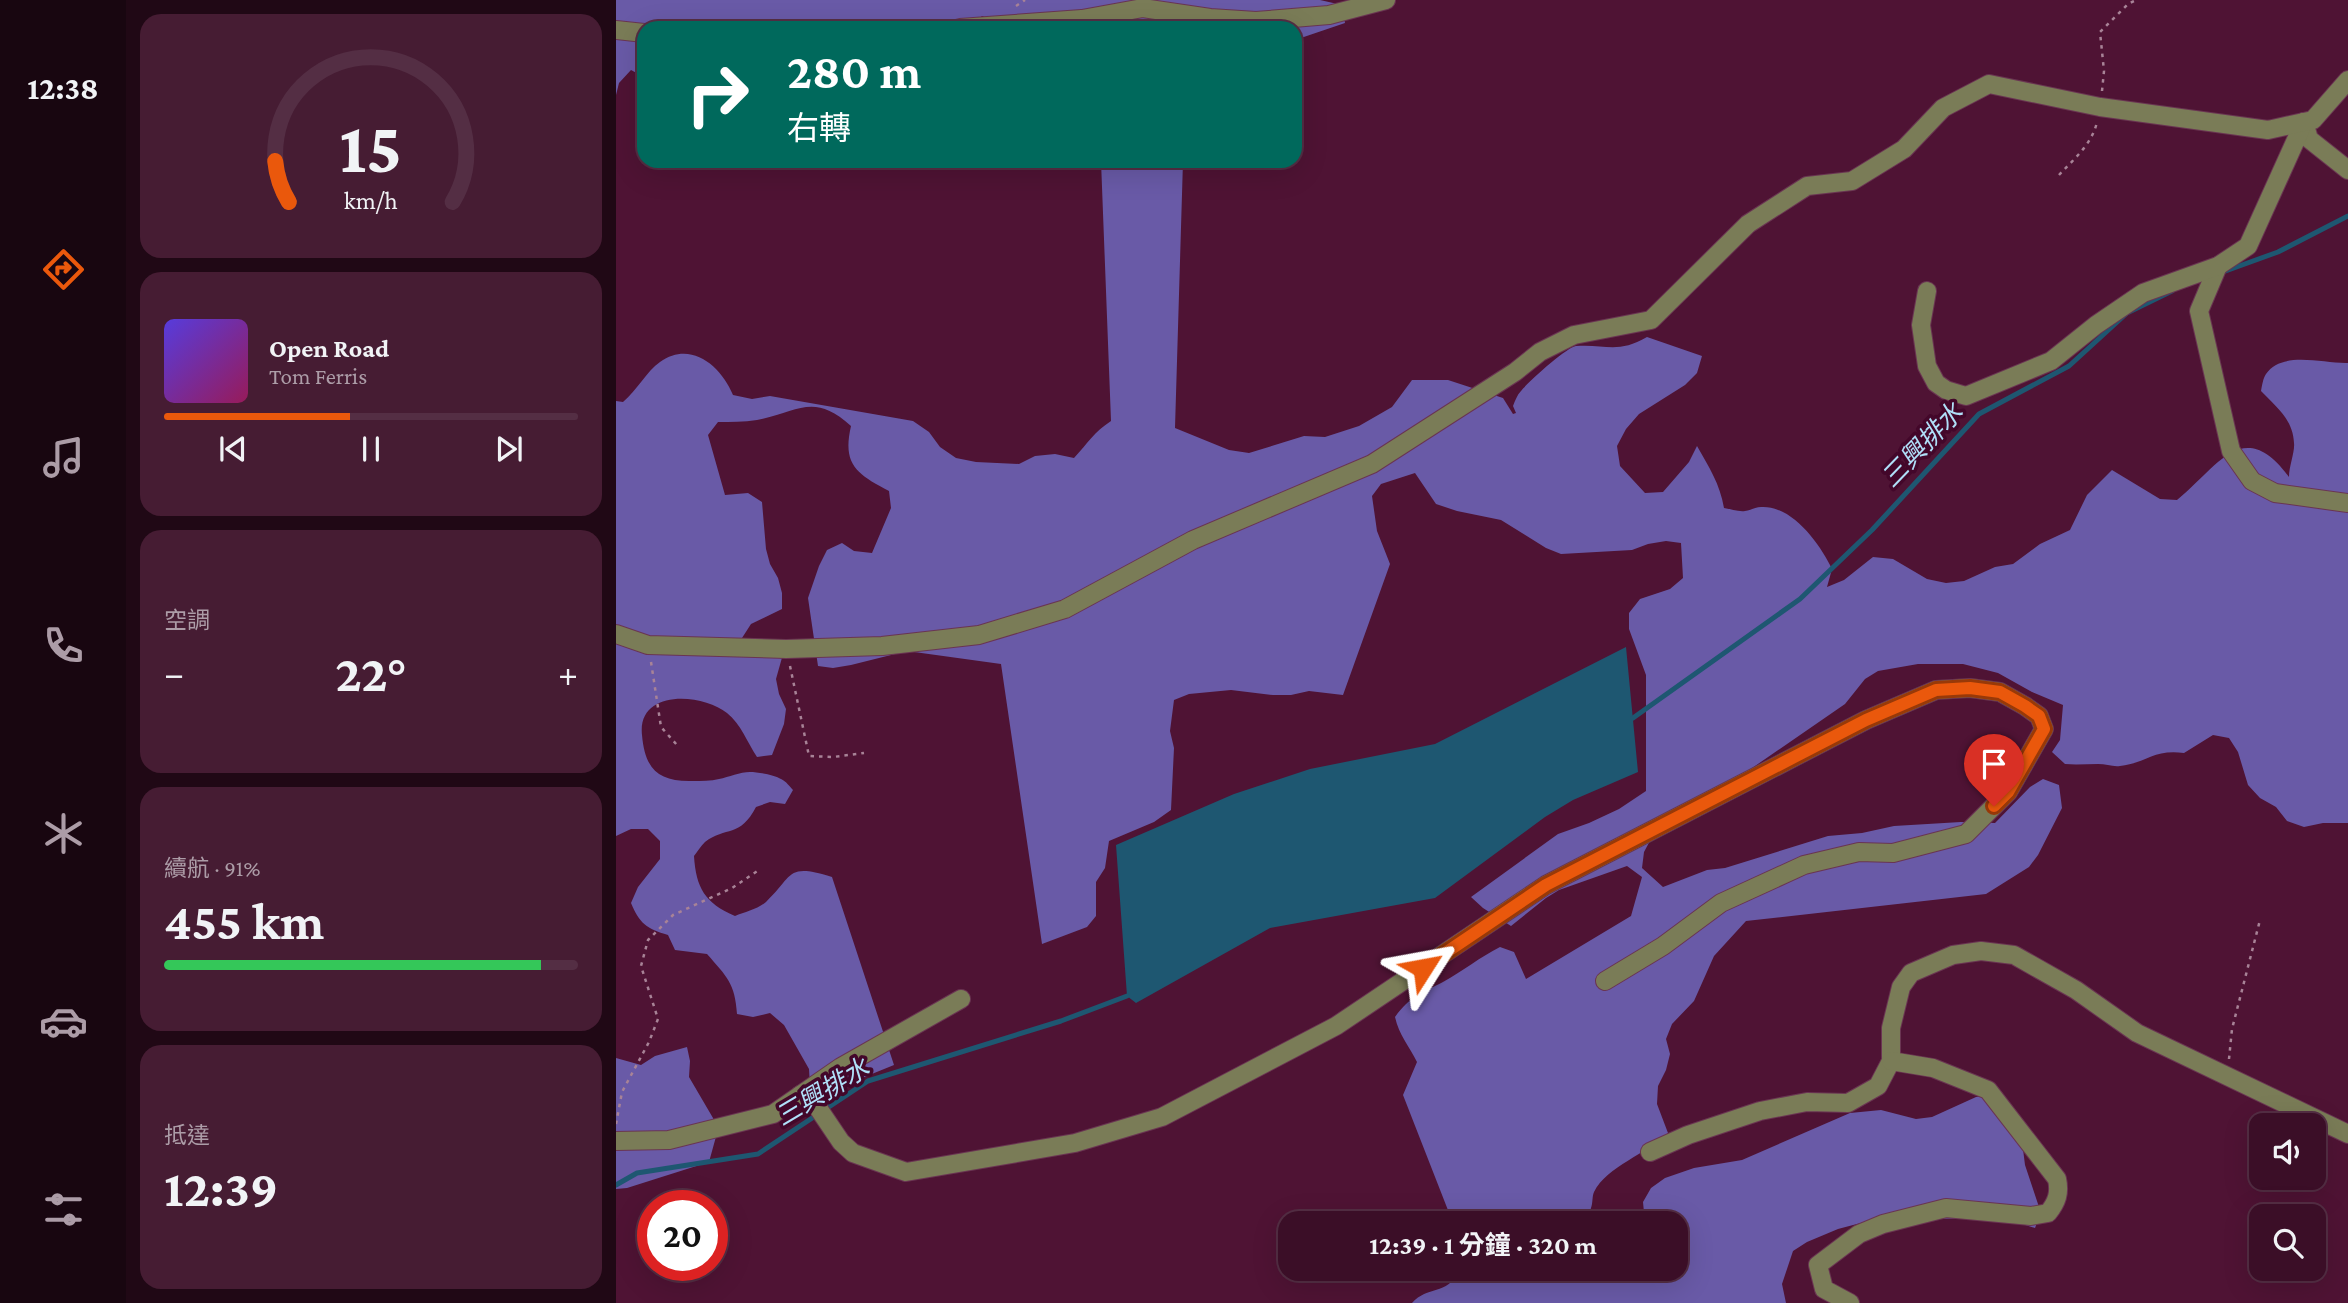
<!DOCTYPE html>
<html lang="zh-TW">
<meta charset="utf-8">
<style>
:root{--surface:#3b0e27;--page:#461c33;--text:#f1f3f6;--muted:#ac9ca7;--line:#542e44;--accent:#ea580c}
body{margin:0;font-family:"Crimson Pro","Noto Sans TC",serif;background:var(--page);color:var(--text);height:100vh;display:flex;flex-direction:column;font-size:26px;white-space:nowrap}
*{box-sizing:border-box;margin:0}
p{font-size:23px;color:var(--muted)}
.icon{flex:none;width:38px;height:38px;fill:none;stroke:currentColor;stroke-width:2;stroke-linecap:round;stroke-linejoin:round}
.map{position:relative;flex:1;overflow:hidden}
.side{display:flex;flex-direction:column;gap:14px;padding:14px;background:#200815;width:490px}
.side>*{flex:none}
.top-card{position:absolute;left:21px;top:21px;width:665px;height:147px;border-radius:21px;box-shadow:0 7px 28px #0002,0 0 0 2px var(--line);background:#00695c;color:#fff;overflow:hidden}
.tools{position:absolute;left:1633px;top:1113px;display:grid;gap:14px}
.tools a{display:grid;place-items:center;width:77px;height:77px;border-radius:14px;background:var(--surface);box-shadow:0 7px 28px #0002,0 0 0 2px var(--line);font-size:35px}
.speed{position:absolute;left:21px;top:1190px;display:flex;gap:14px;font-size:35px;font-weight:700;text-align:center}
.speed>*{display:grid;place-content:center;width:91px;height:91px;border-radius:50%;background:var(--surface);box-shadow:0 7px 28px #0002,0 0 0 2px var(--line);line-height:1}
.speed .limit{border:10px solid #d22;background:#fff;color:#111}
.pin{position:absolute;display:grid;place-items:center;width:60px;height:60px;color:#fff;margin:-72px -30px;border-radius:50% 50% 50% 0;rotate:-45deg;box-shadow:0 0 7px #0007}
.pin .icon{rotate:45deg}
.me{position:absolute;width:77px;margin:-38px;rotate:56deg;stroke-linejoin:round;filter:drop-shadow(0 0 5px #0008)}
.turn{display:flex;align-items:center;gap:24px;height:147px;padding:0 35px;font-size:32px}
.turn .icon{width:91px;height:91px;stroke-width:2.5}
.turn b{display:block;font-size:49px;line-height:60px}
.big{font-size:52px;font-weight:700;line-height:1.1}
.side .card{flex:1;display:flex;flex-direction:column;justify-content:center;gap:10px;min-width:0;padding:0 24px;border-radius:21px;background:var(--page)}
.side .dial{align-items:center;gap:0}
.dial svg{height:182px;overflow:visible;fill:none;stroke:var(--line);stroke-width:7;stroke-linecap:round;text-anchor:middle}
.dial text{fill:var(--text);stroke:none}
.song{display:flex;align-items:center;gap:21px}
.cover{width:84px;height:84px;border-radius:10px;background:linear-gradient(135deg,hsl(250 70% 55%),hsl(330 70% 35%))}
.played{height:7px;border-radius:4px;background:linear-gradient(90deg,var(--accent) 45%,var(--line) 45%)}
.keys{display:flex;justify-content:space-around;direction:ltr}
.heat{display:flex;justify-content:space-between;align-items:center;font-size:38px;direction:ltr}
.charge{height:10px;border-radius:5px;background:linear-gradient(90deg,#34c759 91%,var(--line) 0)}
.trip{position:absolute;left:662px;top:1211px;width:410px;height:70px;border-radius:21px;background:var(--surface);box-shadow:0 7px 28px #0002,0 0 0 2px var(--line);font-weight:700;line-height:70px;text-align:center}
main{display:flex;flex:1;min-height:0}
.menu{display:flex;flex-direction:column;width:126px;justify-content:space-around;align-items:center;background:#180610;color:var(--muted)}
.menu .icon{width:49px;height:49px}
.menu .selected{color:var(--accent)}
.menu b{font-size:32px;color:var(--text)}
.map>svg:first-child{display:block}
.forest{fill:#695aa7}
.water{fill:#1e5771}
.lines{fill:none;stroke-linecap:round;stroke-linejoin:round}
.stream{stroke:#1e5771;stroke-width:5}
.minor-casing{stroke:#6a3552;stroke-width:20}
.path{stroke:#a88397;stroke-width:2.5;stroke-dasharray:3.5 5;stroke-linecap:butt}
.minor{stroke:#7a7c57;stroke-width:18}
.route-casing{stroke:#983908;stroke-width:18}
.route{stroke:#ea580c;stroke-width:12}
.labels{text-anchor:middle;stroke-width:7;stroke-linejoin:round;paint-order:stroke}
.water-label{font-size:26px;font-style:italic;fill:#b0e0f9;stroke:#43072a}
</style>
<main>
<nav class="menu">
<b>12:38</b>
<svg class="icon selected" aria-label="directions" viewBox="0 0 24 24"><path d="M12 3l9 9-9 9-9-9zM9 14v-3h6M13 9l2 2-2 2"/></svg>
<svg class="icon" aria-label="music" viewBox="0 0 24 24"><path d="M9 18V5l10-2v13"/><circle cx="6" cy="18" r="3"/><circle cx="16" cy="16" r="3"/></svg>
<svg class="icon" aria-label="phone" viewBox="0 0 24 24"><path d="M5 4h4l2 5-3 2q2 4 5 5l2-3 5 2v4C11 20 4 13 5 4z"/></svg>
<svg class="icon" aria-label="climate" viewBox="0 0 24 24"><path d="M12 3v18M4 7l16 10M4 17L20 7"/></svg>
<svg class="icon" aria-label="car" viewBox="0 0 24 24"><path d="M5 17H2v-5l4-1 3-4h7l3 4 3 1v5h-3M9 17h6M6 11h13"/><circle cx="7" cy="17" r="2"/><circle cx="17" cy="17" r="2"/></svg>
<svg class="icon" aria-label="filters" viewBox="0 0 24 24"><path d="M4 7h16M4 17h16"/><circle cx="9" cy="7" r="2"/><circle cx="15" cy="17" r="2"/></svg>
</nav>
<section class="side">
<div class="card dial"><svg viewBox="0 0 100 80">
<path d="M14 69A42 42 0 1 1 86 69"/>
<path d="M14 69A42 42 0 0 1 8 51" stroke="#ea580c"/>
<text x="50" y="56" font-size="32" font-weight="700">15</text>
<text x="50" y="72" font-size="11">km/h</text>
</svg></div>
<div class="card">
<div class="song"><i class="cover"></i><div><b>Open Road</b><p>Tom Ferris</p></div></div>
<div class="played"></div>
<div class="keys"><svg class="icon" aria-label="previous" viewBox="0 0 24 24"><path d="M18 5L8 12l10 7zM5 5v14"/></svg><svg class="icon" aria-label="pause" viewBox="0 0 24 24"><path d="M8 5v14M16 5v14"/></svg><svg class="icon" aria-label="next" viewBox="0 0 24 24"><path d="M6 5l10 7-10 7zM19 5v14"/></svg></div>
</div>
<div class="card"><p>空調</p>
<div class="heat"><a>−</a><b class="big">22°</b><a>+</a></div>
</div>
<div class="card"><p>續航 · 91%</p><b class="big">455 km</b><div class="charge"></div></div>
<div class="card"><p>抵達</p><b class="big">12:39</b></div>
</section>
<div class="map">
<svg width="1732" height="1303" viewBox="0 0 1732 1303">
<rect width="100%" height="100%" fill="#4f1334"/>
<!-- forest -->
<g class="forest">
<polygon points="0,0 704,0 726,5 729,23 679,40 679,28 454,28 382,22 366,16 353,28 28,28 28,77 15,70 3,83 0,95"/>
<path d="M 485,161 L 567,161 L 559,428 L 613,450 L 633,453 L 688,436 L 709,437 L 743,426 L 776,407 L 796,380 L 832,380 L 887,398 L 897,414 L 900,413 L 897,406 C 899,401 901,395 905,391 C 912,382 951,347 960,346 C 990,344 1002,354 1031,337 L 1086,356 L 1081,373 L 1069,385 L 1023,414 L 1010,429 L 1001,446 L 1004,466 L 1029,493 L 1047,492 L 1073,462 L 1081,446 C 1093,467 1104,484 1108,508 C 1115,509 1123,512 1129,511 C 1135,510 1140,507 1145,507 C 1176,505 1204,544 1216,569 L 1211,587 L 1228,580 L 1257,557 L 1277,559 L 1311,579 L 1330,583 L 1348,581 L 1379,567 L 1397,564 L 1424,544 L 1454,530 L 1471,495 L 1496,470 L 1544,499 L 1561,500 C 1602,467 1627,415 1673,477 C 1673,466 1679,452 1678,443 C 1677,419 1660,407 1645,391 C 1646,386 1647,378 1650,374 C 1666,350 1708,364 1732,363 L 1732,823 L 1707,823 L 1688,827 L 1671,821 L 1660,807 L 1644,798 L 1632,785 L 1622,752 L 1613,738 L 1597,735 L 1568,753 C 1537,749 1531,763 1504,766 C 1497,767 1490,764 1482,764 C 1471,764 1460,765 1449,764 L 1436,752 L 1444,740 L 1447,705 L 1416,692 L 1382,673 L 1347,664 L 1302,664 L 1262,671 L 1249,679 L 1229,704 L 1036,837 L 1028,852 L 1026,868 L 1047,887 L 1091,870 L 1109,868 L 1212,836 L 1246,833 L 1278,826 L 1345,822 L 1379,823 L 1414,787 L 1427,779 L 1443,785 L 1446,808 L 1422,855 L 1413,867 L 1370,894 L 1130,921 L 1098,956 L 1078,1001 L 1056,1024 L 1050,1039 L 1054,1054 L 1050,1070 L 1042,1086 L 1041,1104 L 1052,1133 C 1031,1154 991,1166 978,1192 C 976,1196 977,1203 975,1208 C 974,1213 971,1218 969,1223 L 837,1223 L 787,1095 L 801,1062 C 793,1046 783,1035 779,1017 C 794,996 806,993 827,982 C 847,971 864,957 884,947 L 898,952 L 910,979 L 1015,916 L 1026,877 L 1011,866 L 943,890 L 930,898 L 895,926 L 867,908 L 855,897 L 942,834 L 973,823 L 1003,809 L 1030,791 L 1030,675 L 1013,629 L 1013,613 L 1024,599 L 1054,589 L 1067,578 L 1065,543 L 1050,541 L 1032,544 L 1016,550 L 945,554 L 930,548 L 885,520 L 841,511 L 820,504 L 799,473 L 765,484 L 756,496 L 761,531 L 774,564 L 727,695 L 693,691 L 675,695 L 657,695 L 615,690 L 573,694 L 558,700 L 554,731 L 558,748 L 555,810 L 538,822 L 493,841 L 489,868 L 480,882 L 480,916 L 471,927 L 426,944 L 385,664 L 291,651 L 235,665 L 217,668 L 202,666 L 192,598 L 203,566 L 211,550 L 226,543 L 238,551 L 256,553 L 275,508 L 273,491 C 241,474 226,465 235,426 C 197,392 183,412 141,420 C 128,422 114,422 102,422 L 92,435 L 109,495 L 132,493 L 146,502 L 150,549 L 154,564 L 162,578 L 166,593 L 166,609 L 135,624 L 126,638 L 138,648 L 169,647 L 160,679 L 163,694 L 170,709 L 168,724 L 156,755 L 141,757 C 131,742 125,724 111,713 C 86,693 21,689 26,735 C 29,770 43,782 77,781 C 85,781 95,781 103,779 C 113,777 124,772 134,772 C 142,772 159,775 165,779 C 170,781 174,787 177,790 L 169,804 L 154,802 L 140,807 C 124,838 110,826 89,842 C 85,846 81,852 78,856 C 80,888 89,903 119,916 C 129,912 142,909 150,902 C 178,875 170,863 216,877 L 278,1065 L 204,1095 L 194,1086 L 193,1069 L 168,1025 L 154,1013 L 137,1017 L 121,1014 C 119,983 111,977 91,954 L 59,950 L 52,935 C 31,929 23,923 15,903 L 22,887 L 44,859 L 44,841 L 32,829 L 15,829 L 0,836 L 0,401 L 7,402 C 21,390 31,371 44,362 C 75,340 105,366 117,395 L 136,399 L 154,396 L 297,421 L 313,432 L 324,447 L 340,458 L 360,462 L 403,464 L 419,456 L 439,454 L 458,458 C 472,443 478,432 495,421 Z"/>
<polygon points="71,1047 74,1061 73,1077 97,1118 101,1133 93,1162 11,1188 0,1189 0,1058 25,1065 39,1056"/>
<path d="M 1377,1095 L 1407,1149 L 1409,1165 L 1425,1213 L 1419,1228 L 1403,1223 L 1366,1218 L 1256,1220 L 1222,1229 L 1191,1242 L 1177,1251 L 1166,1284 L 1170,1303 L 796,1303 C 812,1285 830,1297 845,1269 L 1059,1269 L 1059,1223 L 1029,1223 L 1027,1202 L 1035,1188 L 1049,1178 L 1078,1168 L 1126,1160 L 1234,1113 L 1265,1110 L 1300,1119 L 1316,1117 L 1360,1097 Z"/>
</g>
<!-- water -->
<polygon class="water" points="1010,647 1022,772 957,800 929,817 819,898 654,928 520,1003 511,996 500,845 618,794 694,769 819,744"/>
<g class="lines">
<!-- stream -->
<g class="stream">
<polyline points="1604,273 1662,252 1732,216"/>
<polyline points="1017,718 1184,599 1256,530 1363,414 1453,366 1511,313 1556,291"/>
<polyline points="0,1185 21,1173 142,1154 252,1081 445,1021 511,996"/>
</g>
<defs>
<g id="minor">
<polyline points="344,28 466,19 527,8 594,18 640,21 713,15 770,0"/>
<polyline points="0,30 28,33"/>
<polyline points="1688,122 1693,139 1732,170"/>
<polyline points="1602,266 1583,311 1615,451 1636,481 1659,493 1732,503"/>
<polyline points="1311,291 1305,325 1311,366 1320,383 1330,390 1350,396 1435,361 1480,325 1527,293 1602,266 1632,246 1688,122"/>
<polyline points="0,634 32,645 170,649 266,646 363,635 449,609 577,540 756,464 899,372 924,352 958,335 1035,320 1132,224 1191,186 1236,181 1288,149 1327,108 1373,84 1484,107 1652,130 1697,120 1732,80"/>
<polyline points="184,1095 198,1102 225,1142 237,1153 290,1172 459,1143 546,1117 720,1026 930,885 1250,720 1320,690 1354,688 1384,692 1409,706 1423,716 1428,729 1392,792 1350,834 1277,853 1243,852 1188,865 1105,903 1047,946 989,981"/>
<polyline points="0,1141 53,1140 157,1114 225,1067 345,999"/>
<polyline points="1034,1152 1072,1135 1144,1111 1191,1102 1232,1103 1262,1086 1275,1061 1275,1028 1285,987 1295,973 1337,955 1365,951 1398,955 1460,990 1521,1033 1732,1134"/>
<path d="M 1234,1303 L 1208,1289 L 1202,1265 L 1243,1234 L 1267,1224 L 1330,1208 L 1415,1216 L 1432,1213 C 1441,1202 1444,1193 1441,1179 L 1372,1090 L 1317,1068 L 1275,1061"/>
</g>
</defs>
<!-- minor casing -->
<use href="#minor" class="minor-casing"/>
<!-- path -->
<g class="path">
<polyline points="400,6 409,0"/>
<polyline points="1486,91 1488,71 1484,32 1512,4 1520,0"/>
<path d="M 1443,175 C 1458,159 1476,144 1481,122"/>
<polyline points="35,662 45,727 61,745"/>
<polyline points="174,666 193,756 217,757 248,753"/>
<polyline points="1613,1059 1616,1029 1644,920"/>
<polyline points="0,1124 6,1092 33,1042 42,1019 25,966 32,940 57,915 116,888 143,870"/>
</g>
<!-- minor -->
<use href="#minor" class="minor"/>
</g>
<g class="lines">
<defs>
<polyline id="route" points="807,968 930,885 1250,720 1320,690 1354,688 1384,692 1409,706 1423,716 1428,729 1392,792 1378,806"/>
</defs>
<!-- route casing -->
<use href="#route" class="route-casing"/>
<!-- route -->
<use href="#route" class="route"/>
</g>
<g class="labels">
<!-- water labels -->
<g class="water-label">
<text transform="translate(1306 445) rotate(-46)" y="9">三興排水</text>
<text transform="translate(206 1092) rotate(-31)" y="9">三興排水</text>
</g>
</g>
</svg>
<div class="tools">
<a><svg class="icon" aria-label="sound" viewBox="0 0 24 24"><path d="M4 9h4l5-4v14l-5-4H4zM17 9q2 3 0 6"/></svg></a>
<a><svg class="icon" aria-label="search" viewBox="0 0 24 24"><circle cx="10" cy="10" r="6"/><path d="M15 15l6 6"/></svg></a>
</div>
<div class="speed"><div class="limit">20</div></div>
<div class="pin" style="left:1378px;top:806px;background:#d93025"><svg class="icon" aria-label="arrive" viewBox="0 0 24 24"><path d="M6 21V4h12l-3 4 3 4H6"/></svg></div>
<svg class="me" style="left:807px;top:968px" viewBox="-20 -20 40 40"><path d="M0-17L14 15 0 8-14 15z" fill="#ea580c" stroke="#fff" stroke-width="4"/></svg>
<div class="trip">12:39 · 1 分鐘 · 320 m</div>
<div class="top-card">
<div class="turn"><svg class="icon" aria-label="right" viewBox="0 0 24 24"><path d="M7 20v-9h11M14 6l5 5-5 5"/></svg><div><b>280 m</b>右轉</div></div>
</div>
</div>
</main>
